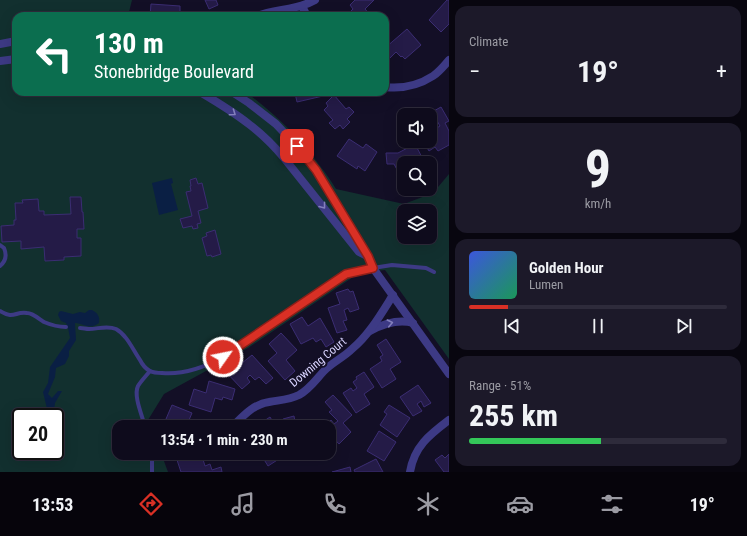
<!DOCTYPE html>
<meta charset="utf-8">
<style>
:root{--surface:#0e0b1c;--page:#1c1929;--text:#f1f3f6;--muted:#9b9ba3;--line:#2e2b3b;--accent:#d93025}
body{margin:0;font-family:"Roboto Condensed",sans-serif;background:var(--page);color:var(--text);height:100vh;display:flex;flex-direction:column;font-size:15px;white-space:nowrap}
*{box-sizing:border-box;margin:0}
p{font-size:13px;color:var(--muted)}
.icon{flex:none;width:22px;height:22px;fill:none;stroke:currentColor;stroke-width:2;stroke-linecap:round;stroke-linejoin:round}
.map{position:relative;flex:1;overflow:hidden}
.panel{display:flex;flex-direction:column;gap:6px;padding:6px;background:#08060f;width:298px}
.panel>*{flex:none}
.hud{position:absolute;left:12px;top:12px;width:377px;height:84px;border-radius:12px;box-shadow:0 4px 16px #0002,0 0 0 1px var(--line);background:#0b6e4f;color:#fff;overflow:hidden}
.controls{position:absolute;left:397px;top:108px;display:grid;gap:8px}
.controls a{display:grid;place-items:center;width:40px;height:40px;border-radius:8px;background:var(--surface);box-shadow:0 4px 16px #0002,0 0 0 1px var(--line);font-size:20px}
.speed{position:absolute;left:12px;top:408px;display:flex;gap:8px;font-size:20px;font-weight:700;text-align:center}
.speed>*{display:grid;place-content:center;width:52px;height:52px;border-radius:50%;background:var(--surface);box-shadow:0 4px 16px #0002,0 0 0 1px var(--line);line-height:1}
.speed .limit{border:2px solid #111;border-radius:6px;background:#fff;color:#111}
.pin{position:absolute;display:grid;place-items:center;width:34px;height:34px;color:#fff;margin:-17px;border-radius:8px;box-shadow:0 2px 6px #0006}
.me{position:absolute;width:44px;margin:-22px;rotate:57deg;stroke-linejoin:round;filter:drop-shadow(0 0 3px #0008)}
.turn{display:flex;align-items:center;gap:14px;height:84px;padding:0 16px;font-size:18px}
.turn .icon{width:52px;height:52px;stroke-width:2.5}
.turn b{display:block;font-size:28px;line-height:34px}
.big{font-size:30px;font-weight:700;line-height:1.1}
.panel .card{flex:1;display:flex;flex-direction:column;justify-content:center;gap:6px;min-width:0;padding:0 14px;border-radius:12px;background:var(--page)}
.panel .dial{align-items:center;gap:0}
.dial b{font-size:52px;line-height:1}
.song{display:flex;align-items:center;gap:12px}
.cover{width:48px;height:48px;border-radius:6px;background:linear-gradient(135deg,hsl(230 70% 55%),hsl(150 70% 35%))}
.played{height:4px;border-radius:2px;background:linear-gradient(90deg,var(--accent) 15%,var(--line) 15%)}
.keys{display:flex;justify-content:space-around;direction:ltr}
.heat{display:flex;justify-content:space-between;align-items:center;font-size:22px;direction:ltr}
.charge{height:6px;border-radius:3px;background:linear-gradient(90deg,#34c759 51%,var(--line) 0)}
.trip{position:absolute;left:112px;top:420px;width:224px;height:40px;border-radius:12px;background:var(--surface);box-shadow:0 4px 16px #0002,0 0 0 1px var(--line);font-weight:700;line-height:40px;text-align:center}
.dock{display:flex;height:64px;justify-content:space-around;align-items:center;background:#06040b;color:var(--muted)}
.dock .icon{width:28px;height:28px}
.dock .selected{color:var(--accent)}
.dock b{font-size:18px;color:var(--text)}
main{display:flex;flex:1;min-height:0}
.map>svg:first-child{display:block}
.green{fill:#12302f;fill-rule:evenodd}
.water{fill:#0a1f44}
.building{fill:#241b47;stroke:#3b2d73}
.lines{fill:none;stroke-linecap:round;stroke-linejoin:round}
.service{stroke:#3d3a85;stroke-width:4}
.minor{stroke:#3d3a85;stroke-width:8}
.oneway{stroke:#837fbc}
.route-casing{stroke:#8d1f18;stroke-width:10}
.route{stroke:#d93025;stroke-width:7}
.labels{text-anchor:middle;stroke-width:4;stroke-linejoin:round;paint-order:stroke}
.street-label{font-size:12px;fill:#d9d4ff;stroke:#130f26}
</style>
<main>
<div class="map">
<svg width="449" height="472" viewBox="0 0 449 472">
<rect width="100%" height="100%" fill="#130f26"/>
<!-- green -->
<path class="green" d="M 0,0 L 132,0 L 128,16 L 16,16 L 16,92 L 246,92 C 274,114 300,137 320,166 C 326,173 331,181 336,189 L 404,204 L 433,193 L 449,174 L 449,359 L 385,270 L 359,273 L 248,348 L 164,394 L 148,420 L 151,427 L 119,427 L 119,453 L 161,453 L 168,472 L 0,472 ZM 404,211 L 430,211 L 430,237 L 404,237 ZM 21,417 L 55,417 L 55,451 L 21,451 Z"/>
<!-- water -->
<g class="water">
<polygon points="172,178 173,183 171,184 178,210 159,215 152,183"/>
<path d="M 89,310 L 92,310 C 98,313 100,317 99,323 C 90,330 85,324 75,323 L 76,340 L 69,351 L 69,356 L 65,364 L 56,368 L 55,377 L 48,394 L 52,398 L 58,391 L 62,391 L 55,403 L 53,417 L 49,417 L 43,392 L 48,383 L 50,367 L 70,338 L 68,328 L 66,323 L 61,321 L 58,315 L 59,312 L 61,311 L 73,314 L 80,312 L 85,313 Z"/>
</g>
<!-- building -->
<g class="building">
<polygon points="205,0 216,0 218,5 209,9"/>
<polygon points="355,0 374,0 365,9 371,16 346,16 353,9 350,5"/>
<polygon points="447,0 449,0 449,24 441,32 429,20"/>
<polygon points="151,4 180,6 180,16 150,16"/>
<polygon points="407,29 421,45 405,59 402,56 401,57 396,52 386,62 385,48"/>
<polygon points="298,92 322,92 323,96 297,102 295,93"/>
<polygon points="334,95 346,109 349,107 354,112 347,119 350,122 343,129 340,125 335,129 329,123 333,120 324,110 328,106 326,103"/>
<polygon points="441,107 449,121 445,123 449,131 449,145 438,151 435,147 429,151 423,141 430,141 430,132 440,126 432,112"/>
<polygon points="349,139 363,148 366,144 377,152 365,171 358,166 357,169 337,156"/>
<polygon points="415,144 425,163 404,163 404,176 401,177 394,164 387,164 386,153 398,153"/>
<polygon points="196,178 198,184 202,183 208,208 198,211 201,223 197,224 198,228 193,229 192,226 183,228 180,219 192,216 186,192 191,191 190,186 191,186 190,180"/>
<polygon points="70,197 81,197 82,212 83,212 84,229 77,229 77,238 81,238 81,256 64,257 64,260 45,261 44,247 21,249 21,241 2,242 1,226 14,225 14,220 16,220 15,203 23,203 22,200 38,199 39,211 44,211 44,215 71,214"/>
<polygon points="215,230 221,254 212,257 211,255 207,256 202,238 207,236 206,233"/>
<polygon points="348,289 350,292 353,291 359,309 350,312 348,308 344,310 347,320 343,321 347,330 337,333 328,308 340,304 336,293"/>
<polygon points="302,317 308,326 320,318 334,342 326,347 321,339 316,342 313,338 301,344 290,324"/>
<polygon points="281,333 297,350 286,360 295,371 285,380 268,361 277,353 269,344"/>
<polygon points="386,339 401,362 390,369 396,379 382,388 370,369 382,361 380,357 383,355 377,345"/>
<polygon points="252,355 273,378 266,384 259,377 255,380 250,375 247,378 250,382 242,389 225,371 238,359 242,363"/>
<polygon points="364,372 374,387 364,394 370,404 356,413 343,393 351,388 353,391 357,388 353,382 357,379 356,377"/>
<polygon points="209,381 235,389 232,400 223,397 222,400 215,398 211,412 189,405 194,389 206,393"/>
<polygon points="418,385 431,403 424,407 421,401 417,404 422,411 413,416 400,397"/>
<polygon points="333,395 352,415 343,423 351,432 339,444 329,433 329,427 324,427 331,420 334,424 338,421 329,412 332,410 325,402"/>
<polygon points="172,405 192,413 186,427 175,427 176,423 166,419"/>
<polygon points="389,405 410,418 397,437 380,425 387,414 384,412"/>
<polygon points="294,416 296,427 300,426 301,427 286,427 283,419"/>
<polygon points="270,417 276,427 263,427 261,423"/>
<polygon points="379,431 396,442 384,461 367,451"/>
<polygon points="201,453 205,466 210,464 212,470 221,467 222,472 181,472 177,460"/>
<polygon points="260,453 279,453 282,457 268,466"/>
<polygon points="449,454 449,472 444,472 435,460 442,455 445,458"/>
<polygon points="376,459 383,472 355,472 354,470"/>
<polygon points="350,467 351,472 332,472"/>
</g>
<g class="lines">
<!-- service -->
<g class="service">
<path d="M 0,245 L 4,248 C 7,255 6,261 0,266"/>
<path d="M 0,311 C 14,320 15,311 27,313 C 33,313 39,319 44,322 C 51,325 58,327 66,327"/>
<path d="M 80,328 C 83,328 86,329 89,329 C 98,329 107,325 116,329 C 127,335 133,350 140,360 C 142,364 146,369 150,371 C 154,373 158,373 162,373 C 184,375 205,367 223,357 L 347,274 L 373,268 L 392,265 L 426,268 L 434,272"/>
<path d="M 145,427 C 143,417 133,396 138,386 C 141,381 146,376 150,371"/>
<polyline points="150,453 152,461 152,472"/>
</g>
<!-- minor -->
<g class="minor">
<polyline points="302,6 307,16"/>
<path d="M 257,16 C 276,9 298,10 315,0"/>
<polyline points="0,44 16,41"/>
<polyline points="0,61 16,59"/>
<path d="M 385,87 C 402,89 419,85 433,76 C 439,72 444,66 449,60"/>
<path d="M 200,92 C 217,102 235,113 250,125 C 263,135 274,146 284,158 L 359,252 L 365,255"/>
<polyline points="232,92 249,103 276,124 291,140 316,170 368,256 373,268 449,374"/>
<path d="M 370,331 C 383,324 398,319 413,323"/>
<path d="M 236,423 C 246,413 255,404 269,402 C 279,400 289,400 299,395 C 310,389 317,378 325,370 C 333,362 344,357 352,349 C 369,335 381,314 393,295"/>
<path d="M 221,427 C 227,422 235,422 241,427"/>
<path d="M 410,472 C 414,447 429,435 449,420"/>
</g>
</g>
<!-- one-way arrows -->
<defs><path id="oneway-chevron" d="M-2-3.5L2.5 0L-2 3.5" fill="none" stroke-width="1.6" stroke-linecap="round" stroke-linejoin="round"/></defs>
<g class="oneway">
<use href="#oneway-chevron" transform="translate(233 113) rotate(35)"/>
<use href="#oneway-chevron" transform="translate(323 206) rotate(52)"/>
<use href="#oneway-chevron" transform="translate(390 323) rotate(-13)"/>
</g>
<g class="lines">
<defs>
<polyline id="route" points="223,357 346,274 373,268 368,256 316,170 297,146"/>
</defs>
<!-- route casing -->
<use href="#route" class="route-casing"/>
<!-- route -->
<use href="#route" class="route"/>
</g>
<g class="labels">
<!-- street labels -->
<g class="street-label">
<text transform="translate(318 362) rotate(-40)" y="4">Downing Court</text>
</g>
</g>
</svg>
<div class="controls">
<a><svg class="icon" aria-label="sound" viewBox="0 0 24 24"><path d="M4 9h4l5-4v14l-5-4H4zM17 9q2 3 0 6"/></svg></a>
<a><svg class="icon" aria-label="search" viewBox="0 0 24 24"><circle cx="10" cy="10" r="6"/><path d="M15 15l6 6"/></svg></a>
<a><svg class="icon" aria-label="layers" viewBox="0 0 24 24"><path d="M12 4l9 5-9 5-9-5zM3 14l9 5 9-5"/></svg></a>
</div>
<div class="speed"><div class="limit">20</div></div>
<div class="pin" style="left:297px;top:146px;background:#d93025"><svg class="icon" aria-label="arrive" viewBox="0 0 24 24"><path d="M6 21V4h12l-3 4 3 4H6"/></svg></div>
<svg class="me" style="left:223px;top:357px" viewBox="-20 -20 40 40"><circle r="17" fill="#d93025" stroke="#fff" stroke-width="3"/><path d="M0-11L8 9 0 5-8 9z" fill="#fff"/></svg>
<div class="trip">13:54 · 1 min · 230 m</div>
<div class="hud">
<div class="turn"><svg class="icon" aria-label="left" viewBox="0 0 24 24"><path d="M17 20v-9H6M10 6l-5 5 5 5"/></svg><div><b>130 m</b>Stonebridge Boulevard</div></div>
</div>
</div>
<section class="panel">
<div class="card"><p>Climate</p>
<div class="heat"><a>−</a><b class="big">19°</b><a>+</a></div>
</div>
<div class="card dial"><b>9</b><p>km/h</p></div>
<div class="card">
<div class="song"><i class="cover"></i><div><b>Golden Hour</b><p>Lumen</p></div></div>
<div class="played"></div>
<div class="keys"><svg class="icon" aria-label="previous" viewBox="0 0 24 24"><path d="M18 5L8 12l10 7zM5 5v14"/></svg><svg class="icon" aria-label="pause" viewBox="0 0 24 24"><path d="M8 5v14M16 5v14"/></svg><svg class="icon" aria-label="next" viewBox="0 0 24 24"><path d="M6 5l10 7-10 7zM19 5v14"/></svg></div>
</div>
<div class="card"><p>Range · 51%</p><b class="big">255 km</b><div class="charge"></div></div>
</section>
</main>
<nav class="dock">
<b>13:53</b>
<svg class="icon selected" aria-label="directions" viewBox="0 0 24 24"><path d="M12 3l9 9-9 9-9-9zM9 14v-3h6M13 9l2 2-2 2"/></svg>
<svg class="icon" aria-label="music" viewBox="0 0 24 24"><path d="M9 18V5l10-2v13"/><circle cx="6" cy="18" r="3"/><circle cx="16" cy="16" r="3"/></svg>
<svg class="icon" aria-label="phone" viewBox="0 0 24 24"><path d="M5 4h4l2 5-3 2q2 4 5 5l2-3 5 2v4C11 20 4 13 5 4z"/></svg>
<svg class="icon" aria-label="climate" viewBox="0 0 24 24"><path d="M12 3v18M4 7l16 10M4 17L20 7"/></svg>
<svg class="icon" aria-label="car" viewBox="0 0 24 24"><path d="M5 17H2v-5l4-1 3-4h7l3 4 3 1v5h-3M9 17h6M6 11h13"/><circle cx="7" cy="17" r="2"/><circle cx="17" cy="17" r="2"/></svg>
<svg class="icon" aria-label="filters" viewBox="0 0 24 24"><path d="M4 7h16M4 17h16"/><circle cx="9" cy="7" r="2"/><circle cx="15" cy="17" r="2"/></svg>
<b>19°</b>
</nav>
